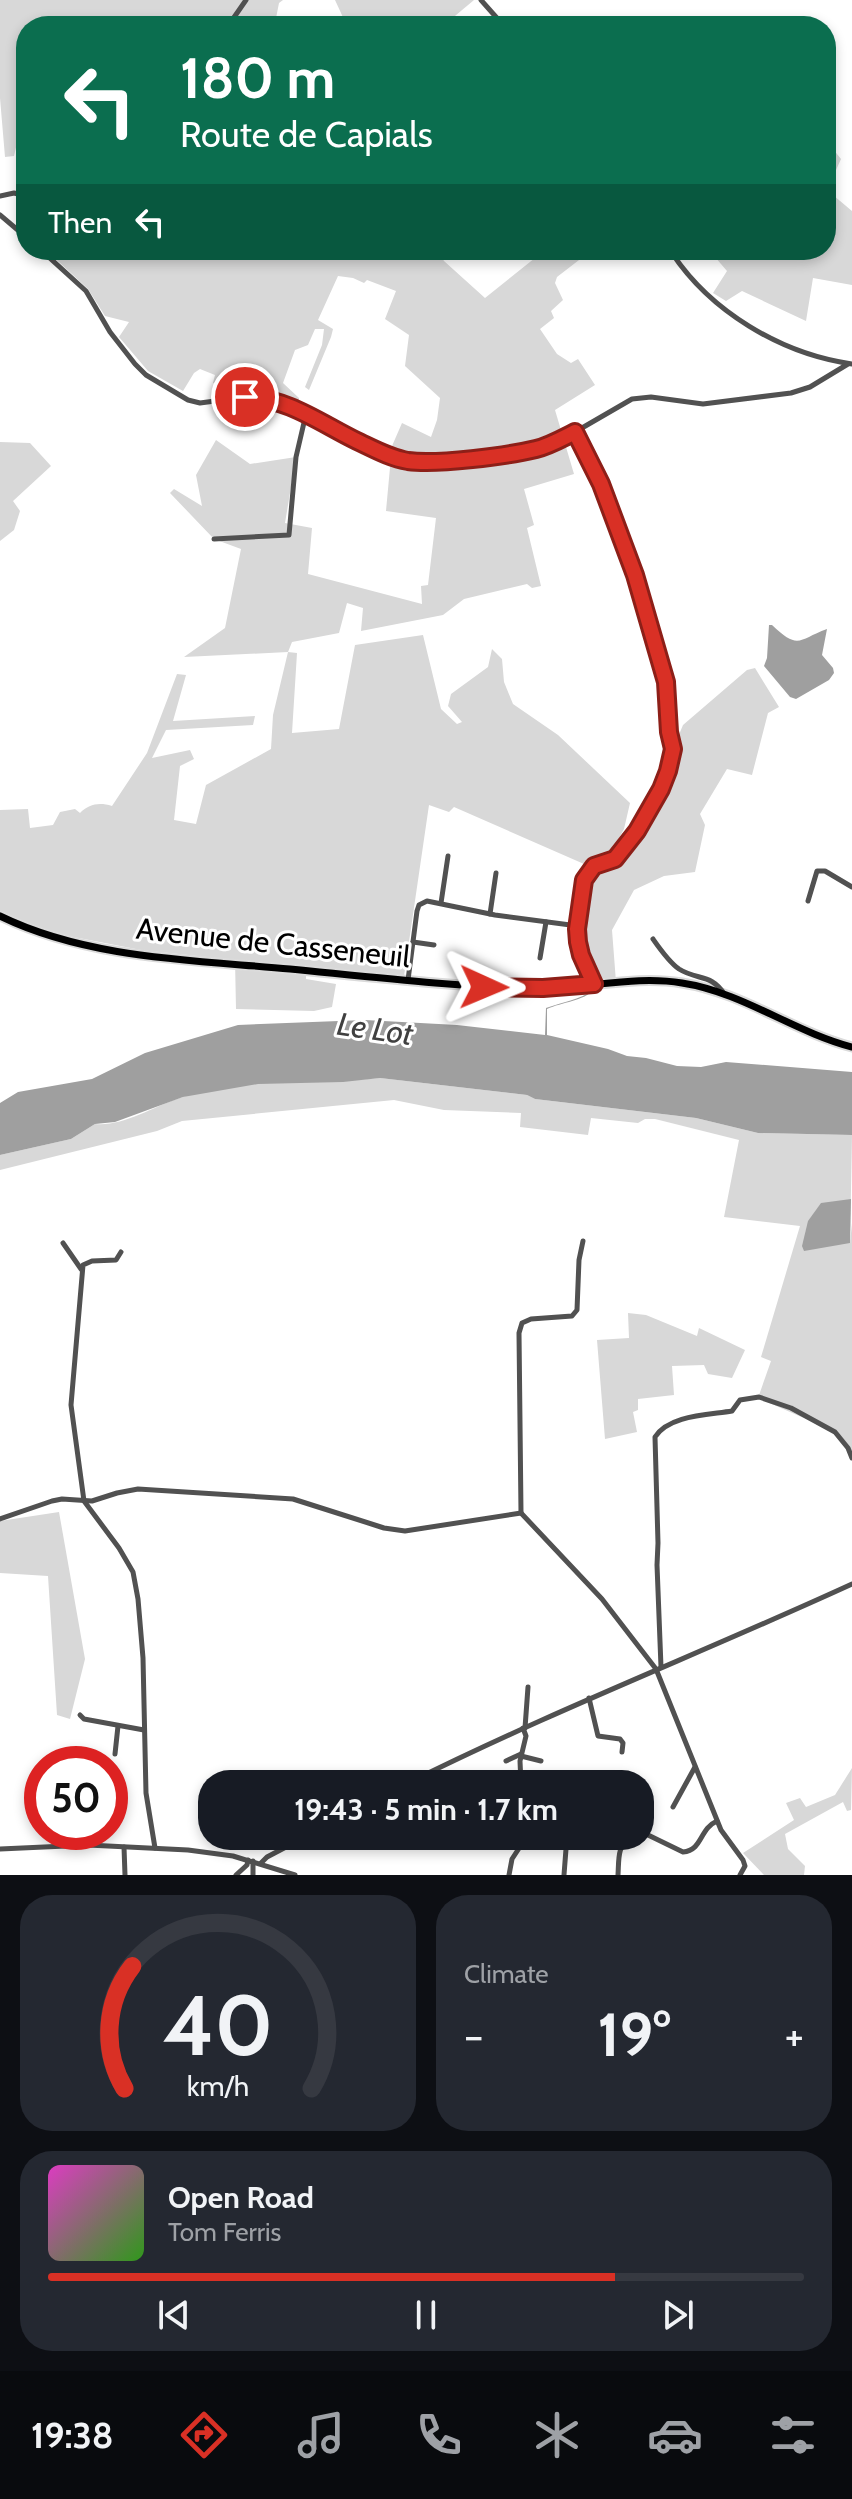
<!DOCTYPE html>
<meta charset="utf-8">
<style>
:root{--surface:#171b24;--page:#242831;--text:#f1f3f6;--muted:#9ea1a6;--line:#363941;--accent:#d93025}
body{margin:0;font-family:Cabin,sans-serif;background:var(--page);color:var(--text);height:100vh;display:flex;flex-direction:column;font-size:30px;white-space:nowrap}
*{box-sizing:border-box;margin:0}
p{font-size:26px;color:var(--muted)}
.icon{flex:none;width:44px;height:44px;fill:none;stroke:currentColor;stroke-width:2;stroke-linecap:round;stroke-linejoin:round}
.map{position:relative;height:1875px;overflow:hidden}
.details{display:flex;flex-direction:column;gap:20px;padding:20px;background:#0d0f14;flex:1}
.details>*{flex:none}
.banner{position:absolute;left:16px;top:16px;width:820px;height:244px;border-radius:32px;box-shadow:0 4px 12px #0003;background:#0b6e4f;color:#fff;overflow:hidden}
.speed{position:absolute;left:24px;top:1746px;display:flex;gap:16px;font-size:40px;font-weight:700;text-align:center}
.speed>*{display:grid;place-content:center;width:104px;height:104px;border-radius:50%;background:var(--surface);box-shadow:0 4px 12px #0003;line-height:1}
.speed .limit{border:12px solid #d22;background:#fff;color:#111}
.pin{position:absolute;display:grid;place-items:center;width:68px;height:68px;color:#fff;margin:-34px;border:4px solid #fff;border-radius:50%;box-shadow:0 2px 8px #0007}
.me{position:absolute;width:88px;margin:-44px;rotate:91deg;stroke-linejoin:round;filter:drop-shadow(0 0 6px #0008)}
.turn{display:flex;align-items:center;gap:28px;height:168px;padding:0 32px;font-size:36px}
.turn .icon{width:104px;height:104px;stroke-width:2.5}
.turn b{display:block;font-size:56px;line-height:68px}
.then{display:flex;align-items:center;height:76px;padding:0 32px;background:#0003;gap:16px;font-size:30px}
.big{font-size:60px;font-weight:700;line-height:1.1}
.details .tile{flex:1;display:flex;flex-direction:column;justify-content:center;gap:12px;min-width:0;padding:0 28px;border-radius:32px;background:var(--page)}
.details .dial{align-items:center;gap:0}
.dial svg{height:208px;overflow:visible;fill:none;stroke:var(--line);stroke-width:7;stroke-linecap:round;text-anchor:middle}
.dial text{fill:var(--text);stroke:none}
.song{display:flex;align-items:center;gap:24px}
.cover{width:96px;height:96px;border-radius:12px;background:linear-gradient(135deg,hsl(310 70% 55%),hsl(110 70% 35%))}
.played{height:8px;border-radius:4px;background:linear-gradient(90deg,var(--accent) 75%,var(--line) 75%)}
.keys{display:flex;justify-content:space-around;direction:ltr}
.heat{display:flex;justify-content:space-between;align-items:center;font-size:44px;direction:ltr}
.details .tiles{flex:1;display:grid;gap:20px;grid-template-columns:1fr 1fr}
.tile:last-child{grid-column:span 2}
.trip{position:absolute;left:198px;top:1770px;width:456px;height:80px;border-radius:32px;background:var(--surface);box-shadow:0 4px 12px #0003;font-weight:700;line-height:80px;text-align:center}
.menu{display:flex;height:128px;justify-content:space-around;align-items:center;background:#090b0e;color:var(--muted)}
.menu .icon{width:56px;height:56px}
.menu .current{color:var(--accent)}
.menu b{font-size:36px;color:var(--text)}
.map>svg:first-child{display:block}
.green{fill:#d8d8d8}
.water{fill:#9f9f9f}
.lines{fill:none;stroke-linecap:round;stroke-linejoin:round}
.major-casing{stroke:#dbdbdb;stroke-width:11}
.minor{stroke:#515151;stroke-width:5}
.major{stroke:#000;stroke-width:7}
.route-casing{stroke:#8d1f18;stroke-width:20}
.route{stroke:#d93025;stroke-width:14}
.labels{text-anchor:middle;stroke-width:6;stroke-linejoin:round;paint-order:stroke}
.street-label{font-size:30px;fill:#000;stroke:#fff}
.water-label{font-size:32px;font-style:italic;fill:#404040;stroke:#fff}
</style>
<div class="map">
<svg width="852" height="1875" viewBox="0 0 852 1875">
<rect width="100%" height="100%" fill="#fff"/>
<!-- green -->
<g class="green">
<polygon points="0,0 283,0 279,3 275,23 269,26 26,26 26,142 17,143 14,156 5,157 0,98"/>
<polygon points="335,0 474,0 443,26 347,26"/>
<polygon points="829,144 841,159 827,190 852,211 852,285 813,278 806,321 742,291 726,301 713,293 727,271 709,250 826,250 826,148"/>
<path d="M 46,250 L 437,250 L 444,261 L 485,298 L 545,250 L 592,250 L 557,277 L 555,283 L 563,300 L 551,311 L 554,318 L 540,329 L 557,354 L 571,363 L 578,359 L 595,385 L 555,410 L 574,474 L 524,489 L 534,525 L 527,528 L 541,586 L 532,588 L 527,584 L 464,599 L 443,615 L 361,631 L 363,608 L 347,603 L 339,633 L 292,642 L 288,652 L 297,653 L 292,733 L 339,729 L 355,645 L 423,635 L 441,709 L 457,724 L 462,722 L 448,706 L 451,694 L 488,667 L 492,649 L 502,659 L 504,682 L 513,704 L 558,735 L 630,803 L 624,829 L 610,854 L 584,864 L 454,807 L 449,812 L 429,805 L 404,976 L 306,968 L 306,979 L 336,984 L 332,1007 L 314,1011 L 236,1009 L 235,960 L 141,950 L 32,929 L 0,913 L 0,810 L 28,809 L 30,828 L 53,825 L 60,812 L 75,809 L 80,813 C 89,804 99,802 112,806 L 147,753 L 177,674 L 186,675 L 173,721 L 255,716 L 253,725 L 166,730 L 152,758 L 190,750 L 194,759 L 180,766 L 174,820 L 196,824 L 206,785 L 271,749 L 273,715 L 288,652 L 184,657 L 225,628 L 241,549 L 214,539 L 170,493 L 174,489 L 202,506 L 196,475 L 216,440 L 250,464 L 296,457 L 285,523 L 312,528 L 308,574 L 422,604 L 421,586 L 428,585 L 436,518 L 386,511 L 392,446 L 402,423 L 431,437 L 437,420 L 440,398 L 405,366 L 409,335 L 385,319 L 396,291 L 367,280 L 364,283 L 353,278 L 338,276 L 318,320 L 333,329 L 331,337 L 309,390 L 305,387 L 322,345 L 324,329 L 315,329 L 308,345 L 295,350 L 283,383 L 299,398 L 299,406 L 273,389 L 225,395 L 221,385 L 213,383 L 215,375 L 200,369 L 194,373 L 183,391 L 148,371 L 119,337 L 129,322 L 105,316 L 88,289 Z"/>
<polygon points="0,442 30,443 51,466 13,501 20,511 14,530 0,541"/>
<polygon points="755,668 779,707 768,713 752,775 727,769 700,814 705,825 695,872 664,876 634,890 612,930 616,982 594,984 578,942 584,880 594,866 615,859 637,831 661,789 673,749 683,725 747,670"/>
<path d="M 380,1078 L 527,1095 L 535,1099 L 696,1118 L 758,1133 L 852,1135 L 850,1243 L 852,1223 L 852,1454 L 838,1433 L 758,1398 L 771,1361 L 761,1357 L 800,1226 L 724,1217 L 739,1140 L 655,1119 L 645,1119 L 638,1123 L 591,1118 L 588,1135 L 520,1127 L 521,1113 L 444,1110 L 394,1100 L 182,1121 L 157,1131 L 0,1170 L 0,1155 L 71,1139 L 95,1124 C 121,1127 153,1107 177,1099 C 242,1076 313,1084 380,1078 Z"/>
<polygon points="628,1313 646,1315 697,1336 699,1328 745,1350 732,1378 708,1374 704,1365 672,1366 674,1395 638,1399 638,1410 633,1412 637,1432 605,1439 597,1340 629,1338"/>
<polygon points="59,1512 85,1659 70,1719 57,1715 48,1576 0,1573 0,1521"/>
<polygon points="852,1768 851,1810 847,1811 843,1802 785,1834 788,1849 805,1866 804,1875 764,1875 743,1853 794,1820 786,1803 800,1798 806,1807 835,1795"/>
</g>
<!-- water -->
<g class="water">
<path d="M 769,625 L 772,625 C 799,651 799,639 827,629 L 822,655 L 833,668 L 834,673 L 829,680 L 796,699 L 790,697 L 764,666 L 767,658 Z"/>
<path d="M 593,990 C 584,1001 562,1002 547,1009 L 547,1035 L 608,1049 L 627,1056 L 646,1058 L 677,1066 L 701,1067 L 726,1062 L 852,1072 L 852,1135 L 758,1133 L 696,1118 L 535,1099 L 527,1095 L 380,1078 L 343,1082 L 258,1084 L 183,1097 L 115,1122 L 95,1124 L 71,1139 L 0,1155 L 0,1103 L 18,1092 L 92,1079 L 145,1053 L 238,1025 L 365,1020 L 457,1025 L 545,1035 L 546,1008 C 563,1002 579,1000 593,990 Z"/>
<polygon points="851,1199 850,1243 804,1251 802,1246 808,1221 821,1203"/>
</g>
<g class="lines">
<defs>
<path id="major" d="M 0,916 C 88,959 194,960 290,969 C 372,977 455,987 538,988 C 586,989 634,975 682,983 C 742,992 794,1032 852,1047"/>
</defs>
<!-- major casing -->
<use href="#major" class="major-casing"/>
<!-- minor -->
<g class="minor">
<polyline points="481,0 504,26"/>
<polyline points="228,26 246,0"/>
<polyline points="0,196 14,193 26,196"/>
<polyline points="0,215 26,237"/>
<polyline points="41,250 86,291 110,332 135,364 146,375 188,400 200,403 245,397 264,397 285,403 390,457 411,461 444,461 538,449 575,432 632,399 651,397 703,404 791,393 810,387 848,364"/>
<path d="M 670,250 C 709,311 781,354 852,364"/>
<polyline points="575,432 601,484 635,575 666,682 669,732 673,749 668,771 661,789 637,831 615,859 594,866 584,880 577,929 578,942 581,955 594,984"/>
<polyline points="214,539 289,535 296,457 306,414"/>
<polyline points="808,901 817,871 825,871 852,887"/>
<polyline points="441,903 448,856"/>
<polyline points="490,914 496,873"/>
<path d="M 653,939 C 660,949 669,962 679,969 C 698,981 711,973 725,995"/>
<polyline points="413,942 434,945"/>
<polyline points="540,958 546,922"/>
<polyline points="408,980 417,911 419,905 427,901 495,915 578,926"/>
<polyline points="63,1243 81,1269"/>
<polyline points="121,1252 116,1260 92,1261 83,1265 71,1405 84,1501 119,1548 133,1572 138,1599 143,1658 146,1793 155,1848"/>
<polyline points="521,1513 602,1599 656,1669 721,1830 743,1860 745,1866 740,1875"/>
<polyline points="521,1513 519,1333 522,1323 531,1319 572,1316 577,1310 579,1260 583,1241"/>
<polyline points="0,1519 52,1501 62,1499 92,1501 117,1493 138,1489 293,1499 384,1528 405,1531 521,1513"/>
<path d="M 661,1667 L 657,1565 L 658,1543 L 655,1437 C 669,1415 708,1415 732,1411 L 740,1400 L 759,1397 L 791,1408 L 835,1432 L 848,1448 L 852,1458"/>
<polyline points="589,1698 598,1736 620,1739 623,1743 622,1752"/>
<polyline points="80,1715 84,1719 144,1730"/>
<polyline points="525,1728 528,1687"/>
<polyline points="115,1754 118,1726"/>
<polyline points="521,1756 541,1761"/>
<polyline points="506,1761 521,1754"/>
<polyline points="582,1776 585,1784"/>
<path d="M 406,1784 C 552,1711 704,1652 852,1584"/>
<polyline points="521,1784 520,1761 526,1736 523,1728"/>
<polyline points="673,1807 695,1767"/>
<path d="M 640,1834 L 648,1835 L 683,1852 C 703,1850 699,1829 717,1821"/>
<polyline points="489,1836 490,1837"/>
<polyline points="124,1847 125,1875"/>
<polyline points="0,1849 88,1845 188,1850 233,1856 295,1875"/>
<polyline points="261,1863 267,1857 307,1836"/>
<polyline points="236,1875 247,1865 248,1860"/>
<polyline points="253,1875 253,1861"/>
<polyline points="509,1875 512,1859 527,1836"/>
<polyline points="564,1875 567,1836"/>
<path d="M 618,1875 C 619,1859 617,1846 631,1836"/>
</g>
<!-- major -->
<use href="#major" class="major"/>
</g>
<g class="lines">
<defs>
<path id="route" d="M 245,397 C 288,398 320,423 357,441 C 374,449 390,458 408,461 C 437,465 507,456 536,449 C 549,446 563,438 575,432 L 601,484 L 635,575 L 666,682 L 669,732 L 673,749 L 668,771 L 661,789 L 637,831 L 615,859 L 594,866 L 584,880 L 577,929 L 578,942 L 581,955 L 594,984 L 543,988 L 484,987"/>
</defs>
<!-- route casing -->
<use href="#route" class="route-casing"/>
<!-- route -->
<use href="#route" class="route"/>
</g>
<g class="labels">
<!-- street labels -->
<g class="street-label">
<text transform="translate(273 943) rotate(6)" y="10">Avenue de Casseneuil</text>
</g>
<!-- water labels -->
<g class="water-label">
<text transform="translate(375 1029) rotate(8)" y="11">Le Lot</text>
</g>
</g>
</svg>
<div class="speed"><div class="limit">50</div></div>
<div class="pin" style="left:245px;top:397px;background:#d93025"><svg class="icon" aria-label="arrive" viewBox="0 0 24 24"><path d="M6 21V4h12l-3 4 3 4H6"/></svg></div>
<svg class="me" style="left:484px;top:987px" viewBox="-20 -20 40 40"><path d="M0-17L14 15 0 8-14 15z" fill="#d93025" stroke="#fff" stroke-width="4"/></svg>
<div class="trip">19:43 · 5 min · 1.7 km</div>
<div class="banner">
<div class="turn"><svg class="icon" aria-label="left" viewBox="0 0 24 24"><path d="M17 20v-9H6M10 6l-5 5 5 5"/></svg><div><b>180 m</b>Route de Capials</div></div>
<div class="then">Then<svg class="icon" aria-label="left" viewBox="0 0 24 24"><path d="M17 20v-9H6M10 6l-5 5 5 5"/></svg></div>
</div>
</div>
<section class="details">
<div class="tiles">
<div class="tile dial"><svg viewBox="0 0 100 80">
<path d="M14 69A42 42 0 1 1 86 69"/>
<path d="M14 69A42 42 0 0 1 17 22" stroke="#d93025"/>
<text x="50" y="56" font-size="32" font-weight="700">40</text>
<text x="50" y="72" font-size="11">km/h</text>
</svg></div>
<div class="tile"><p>Climate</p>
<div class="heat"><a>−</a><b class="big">19°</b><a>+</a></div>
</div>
<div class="tile">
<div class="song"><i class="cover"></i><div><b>Open Road</b><p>Tom Ferris</p></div></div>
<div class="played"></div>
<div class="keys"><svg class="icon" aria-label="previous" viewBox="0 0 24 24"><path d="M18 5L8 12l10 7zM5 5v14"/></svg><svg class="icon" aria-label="pause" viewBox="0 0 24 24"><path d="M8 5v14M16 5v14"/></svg><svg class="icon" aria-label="next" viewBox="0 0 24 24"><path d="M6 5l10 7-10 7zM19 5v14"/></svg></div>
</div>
</div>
</section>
<nav class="menu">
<b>19:38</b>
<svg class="icon current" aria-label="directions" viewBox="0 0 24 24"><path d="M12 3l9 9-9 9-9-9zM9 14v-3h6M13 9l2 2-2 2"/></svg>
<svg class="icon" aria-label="music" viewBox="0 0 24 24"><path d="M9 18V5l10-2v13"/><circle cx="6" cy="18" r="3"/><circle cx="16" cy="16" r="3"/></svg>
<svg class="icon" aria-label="phone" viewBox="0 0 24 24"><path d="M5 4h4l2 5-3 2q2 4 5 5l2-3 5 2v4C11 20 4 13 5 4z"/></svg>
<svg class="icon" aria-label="climate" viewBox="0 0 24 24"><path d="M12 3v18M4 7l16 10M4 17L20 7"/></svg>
<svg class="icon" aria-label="car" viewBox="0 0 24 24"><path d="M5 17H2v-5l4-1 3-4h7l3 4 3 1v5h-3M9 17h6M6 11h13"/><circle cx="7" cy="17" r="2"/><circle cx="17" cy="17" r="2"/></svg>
<svg class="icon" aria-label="filters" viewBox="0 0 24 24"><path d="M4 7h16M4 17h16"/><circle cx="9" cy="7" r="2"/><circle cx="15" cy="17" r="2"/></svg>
</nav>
